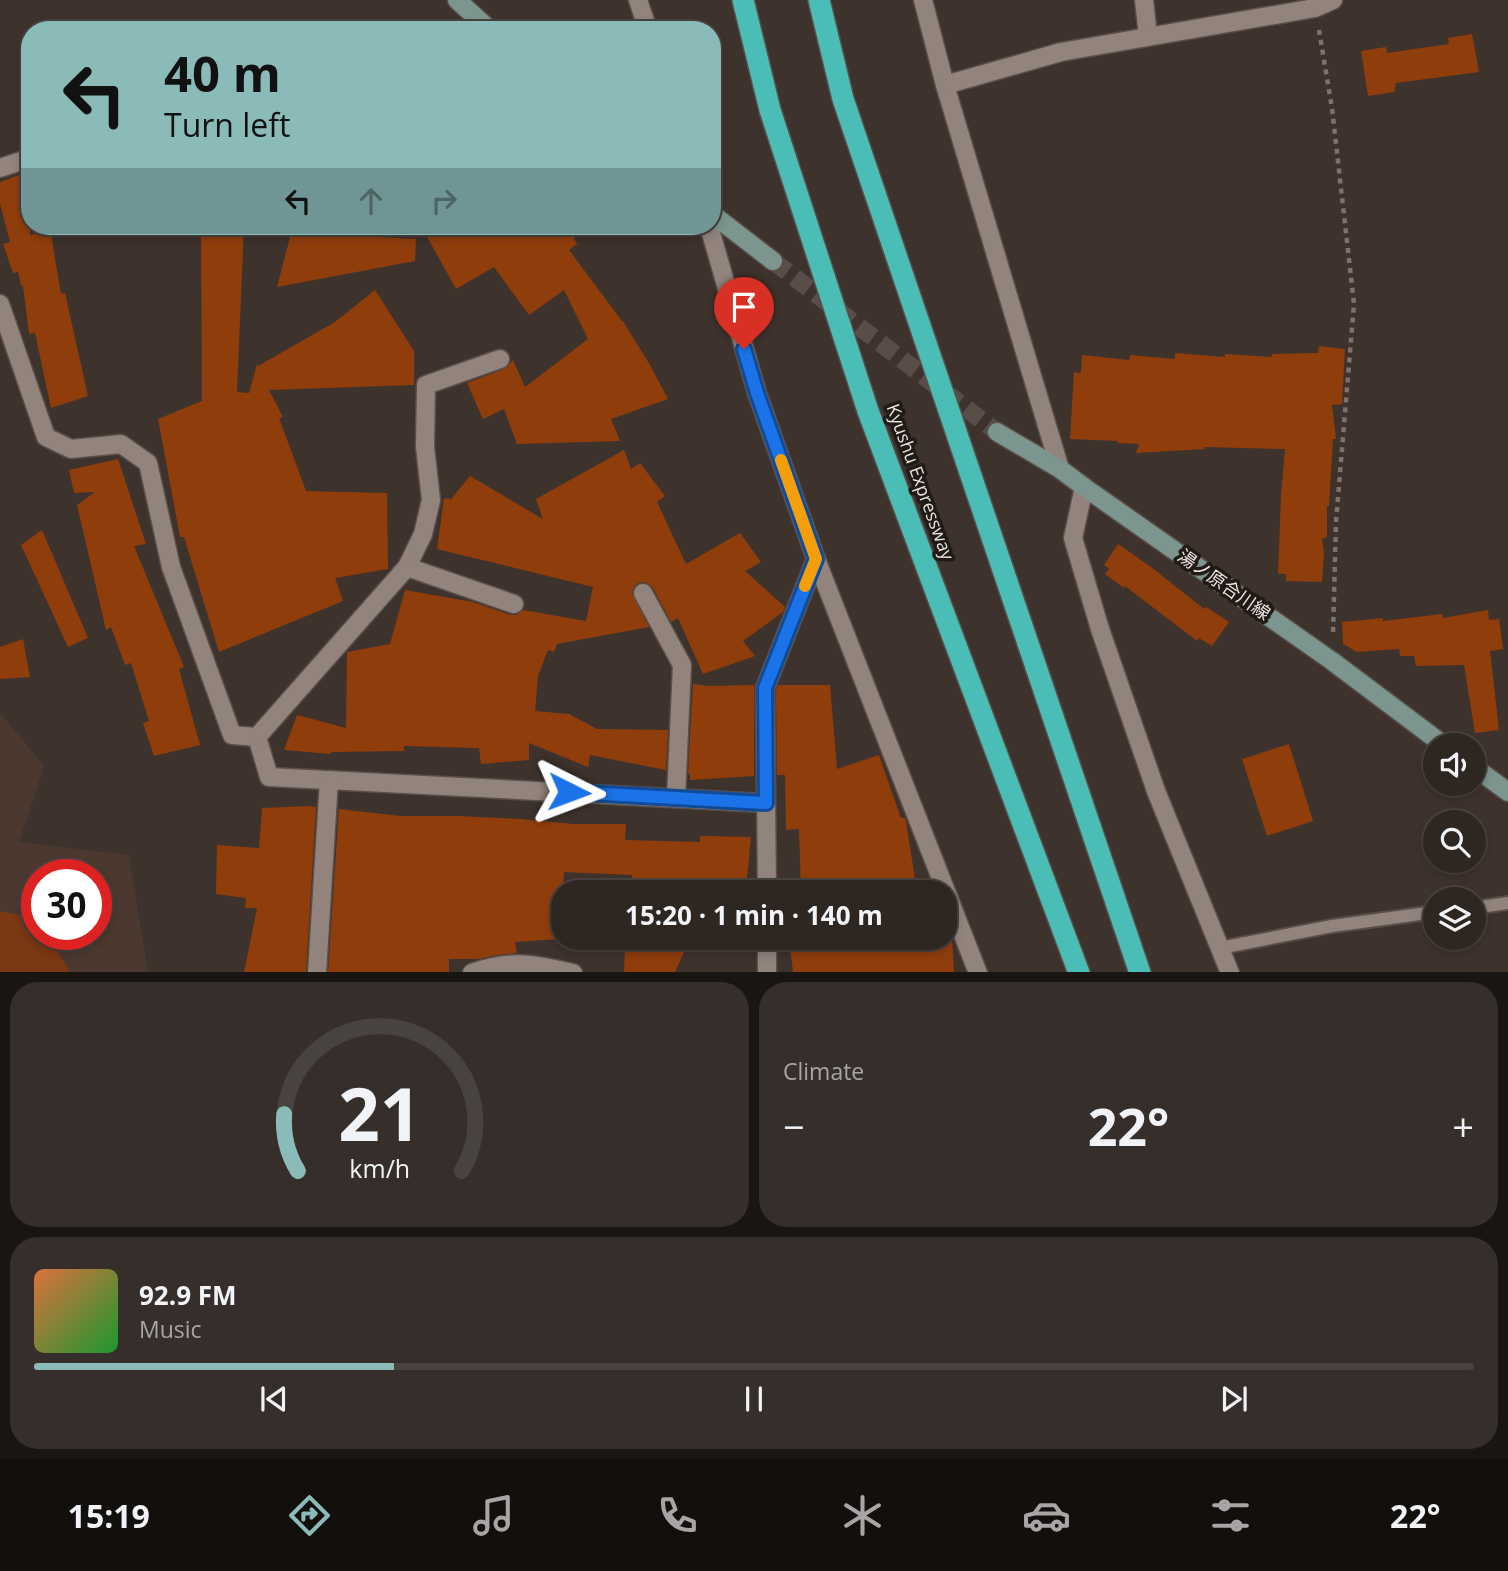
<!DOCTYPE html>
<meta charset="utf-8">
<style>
:root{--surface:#2e2621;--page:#362e2a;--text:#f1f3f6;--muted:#a7a5a5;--line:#49433f;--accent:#8bbbb9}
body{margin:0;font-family:"Open Sans","Noto Sans JP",sans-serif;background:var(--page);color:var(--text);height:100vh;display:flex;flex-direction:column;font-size:26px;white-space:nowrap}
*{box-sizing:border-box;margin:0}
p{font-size:23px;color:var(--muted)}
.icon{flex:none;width:38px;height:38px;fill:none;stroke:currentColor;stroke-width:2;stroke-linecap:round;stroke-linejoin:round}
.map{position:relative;height:972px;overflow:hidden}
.side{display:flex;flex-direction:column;gap:10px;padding:10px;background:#191512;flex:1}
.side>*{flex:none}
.banner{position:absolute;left:21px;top:21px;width:700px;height:214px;border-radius:28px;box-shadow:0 4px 10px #0003,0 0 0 2px var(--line);background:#8bbbb9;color:#111;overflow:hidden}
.fabs{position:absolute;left:1423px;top:733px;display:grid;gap:14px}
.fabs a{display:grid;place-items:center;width:63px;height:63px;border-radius:50%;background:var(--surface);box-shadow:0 4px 10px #0003,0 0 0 2px var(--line);font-size:35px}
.speed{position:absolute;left:21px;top:859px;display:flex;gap:14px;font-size:35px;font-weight:700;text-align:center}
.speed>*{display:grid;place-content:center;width:91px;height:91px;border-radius:50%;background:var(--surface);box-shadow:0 4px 10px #0003,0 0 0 2px var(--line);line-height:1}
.speed .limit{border:10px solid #d22;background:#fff;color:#111}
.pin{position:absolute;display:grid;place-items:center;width:60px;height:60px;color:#fff;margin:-72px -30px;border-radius:50% 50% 50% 0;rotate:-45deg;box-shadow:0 0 7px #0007}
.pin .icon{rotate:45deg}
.me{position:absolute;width:77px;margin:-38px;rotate:93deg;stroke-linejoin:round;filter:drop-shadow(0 0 5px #0008)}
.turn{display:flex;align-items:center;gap:24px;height:147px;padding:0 28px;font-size:32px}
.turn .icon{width:91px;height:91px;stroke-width:2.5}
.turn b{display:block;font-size:49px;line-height:60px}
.lanes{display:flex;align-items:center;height:66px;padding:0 28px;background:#0003;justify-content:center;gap:35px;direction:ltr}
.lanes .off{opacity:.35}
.big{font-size:52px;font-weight:700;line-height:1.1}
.side .tile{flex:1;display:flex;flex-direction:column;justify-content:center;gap:10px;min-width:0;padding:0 24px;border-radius:28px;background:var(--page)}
.side .dial{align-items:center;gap:0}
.dial svg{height:182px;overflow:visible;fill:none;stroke:var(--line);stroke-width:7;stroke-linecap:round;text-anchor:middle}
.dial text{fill:var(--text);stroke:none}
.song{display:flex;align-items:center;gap:21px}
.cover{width:84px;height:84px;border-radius:10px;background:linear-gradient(135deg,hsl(20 70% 55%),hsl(130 70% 35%))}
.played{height:7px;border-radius:4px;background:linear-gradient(90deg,var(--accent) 25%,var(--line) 25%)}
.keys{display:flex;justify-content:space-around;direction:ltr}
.heat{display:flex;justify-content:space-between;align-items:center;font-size:38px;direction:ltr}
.side .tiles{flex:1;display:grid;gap:10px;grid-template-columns:1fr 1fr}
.tile:last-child{grid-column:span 2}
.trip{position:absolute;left:551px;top:880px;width:406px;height:70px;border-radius:28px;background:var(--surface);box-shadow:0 4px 10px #0003,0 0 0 2px var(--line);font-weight:700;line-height:70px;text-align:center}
.menu{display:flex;height:112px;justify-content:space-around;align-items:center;background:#120f0d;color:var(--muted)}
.menu .icon{width:49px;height:49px}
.menu .selected{color:var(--accent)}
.menu b{font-size:32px;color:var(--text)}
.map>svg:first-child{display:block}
.built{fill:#4b3930;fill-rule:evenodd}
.green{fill:#7a3815}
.building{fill:#903d0c}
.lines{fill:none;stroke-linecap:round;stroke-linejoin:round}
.secondary-tunnel{stroke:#584d47;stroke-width:18;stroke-dasharray:18 9;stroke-linecap:butt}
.service-casing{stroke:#594e49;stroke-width:16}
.minor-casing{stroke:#594e49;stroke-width:21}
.secondary-casing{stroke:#594e49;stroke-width:21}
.motorway-casing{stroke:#594e49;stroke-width:24}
.path{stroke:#7d726d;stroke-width:4.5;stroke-dasharray:5 5;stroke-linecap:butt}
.service{stroke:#92837d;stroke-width:12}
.minor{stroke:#92837d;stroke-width:18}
.secondary{stroke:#7c958e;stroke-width:18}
.motorway{stroke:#4abeb6;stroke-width:21}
.route-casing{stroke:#114b97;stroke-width:18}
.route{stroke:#1a73e8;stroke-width:12}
.slow{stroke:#f59e0b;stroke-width:12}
.labels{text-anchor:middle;stroke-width:7;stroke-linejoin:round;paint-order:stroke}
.street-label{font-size:18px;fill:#ece4e0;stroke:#211b18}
</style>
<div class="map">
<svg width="1508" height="973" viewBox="0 0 1508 973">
<rect width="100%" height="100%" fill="#3e322c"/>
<!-- built -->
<path class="built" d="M 0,713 L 44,766 L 19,842 L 129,855 L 148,972 L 0,972 ZM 37,875 L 96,875 L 96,934 L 37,934 Z"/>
<!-- green -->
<polygon class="green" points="0,911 37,919 37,934 48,935 70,972 0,972"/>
<!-- building -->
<g class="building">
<polygon points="1472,34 1479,72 1396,83 1394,92 1368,96 1361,51 1386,47 1387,53 1449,44 1448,38"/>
<polygon points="30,171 30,235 50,229 61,294 65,293 88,396 51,408 35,333 29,334 23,286 21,286 18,272 13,273 3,244 10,242 0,203 0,182"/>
<polygon points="201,226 244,226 237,392 249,393 257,364 258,366 335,322 375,290 414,351 414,385 269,390 283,417 279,418 306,491 387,493 388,569 335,578 343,601 219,652 184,537 180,537 158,419 202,401"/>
<polygon points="293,226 336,226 335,235 416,239 415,261 277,287"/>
<polygon points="441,226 568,226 577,244 569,250 622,321 623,321 650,365 668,399 611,419 620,441 517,444 504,409 483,419 467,383 504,369 513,360 525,387 588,339 564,290 529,315 494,267 456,289 426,235"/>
<polygon points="1319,346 1345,349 1342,404 1332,405 1336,439 1333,439 1329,506 1327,506 1327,537 1322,539 1324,552 1322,582 1286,581 1286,574 1278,574 1281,495 1285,449 1205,447 1205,449 1136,453 1139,444 1118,443 1118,441 1070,439 1074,372 1081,373 1082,355 1129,360 1130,355 1175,359 1175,353 1225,357 1225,354 1272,357 1272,354 1318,353"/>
<polygon points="624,450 631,469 640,463 665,496 657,502 686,564 740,533 761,562 745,571 785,607 783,612 743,641 755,656 703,674 678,618 671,622 653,588 649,584 644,582 638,583 634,587 632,593 649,627 557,644 554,652 548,650 538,676 535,711 569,714 597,729 668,730 666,770 590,755 588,767 529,743 529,760 481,764 479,748 404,746 404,751 331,752 331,754 284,750 297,715 346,728 347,652 390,644 405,590 473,602 511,615 517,615 523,610 586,621 593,587 437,549 444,498 451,499 470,476 543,519 536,499"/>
<polygon points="118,459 146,544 134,546 184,667 179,669 200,745 154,756 143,723 149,721 131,663 125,665 111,627 106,630 77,505 95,492 74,493 69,470"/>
<polygon points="42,530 88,638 68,647 21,545"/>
<polygon points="1118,544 1151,567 1204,609 1206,607 1229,622 1212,646 1199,638 1197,641 1125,586 1124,588 1105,574 1109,569 1104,565"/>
<polygon points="1488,610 1489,620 1499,619 1503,649 1490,651 1499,730 1475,733 1464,665 1416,666 1414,656 1400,656 1399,649 1357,652 1343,644 1342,622 1383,618 1383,621 1442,614 1443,618"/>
<polygon points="23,639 30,677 0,679 0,647"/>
<polygon points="693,684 709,686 754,685 754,776 690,780 690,774 688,774"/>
<polygon points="778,685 830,685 837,769 879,755 901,818 905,818 906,821 917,892 801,892 799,829 786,830 785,775 777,775 776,690"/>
<polygon points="1289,744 1313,821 1267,836 1242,759"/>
<polygon points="310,806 316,807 306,972 244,972 257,908 245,908 246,898 216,894 217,845 259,848 262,808"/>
<polygon points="339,809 401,816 458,816 520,819 574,824 626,824 625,840 700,842 700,836 751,837 747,879 687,882 687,892 632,892 632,875 564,872 560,939 515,942 517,953 497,955 479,959 449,959 449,972 328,972"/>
<polygon points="789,938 828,938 877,946 878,938 952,938 954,972 793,972"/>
<polygon points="688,943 675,972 624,972 625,946"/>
</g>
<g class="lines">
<!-- secondary-tunnel -->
<polyline class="secondary-tunnel" points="773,261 997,432"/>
<defs>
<g id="service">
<polyline points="1474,908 1508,903"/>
<polyline points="1220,948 1332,926 1435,912"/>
</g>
<g id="minor">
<polyline points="638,0 648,30"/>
<polyline points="923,0 945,85 1060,469"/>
<polyline points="1144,0 1148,36"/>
<polyline points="945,85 1061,52 1315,8 1333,0"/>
<polyline points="0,168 24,160 30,160"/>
<polyline points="709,226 757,393 816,559 978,973"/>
<polyline points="0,304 46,437 71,449 121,444 148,463 171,567 232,735 257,737 269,777 766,803"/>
<polyline points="1084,487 1073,538 1100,629 1156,791 1230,973"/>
<polyline points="407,567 423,534 431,500 425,447 426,385 500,359"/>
<polyline points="643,593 682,665 676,798"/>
<polyline points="257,737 407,567 514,604"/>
<polyline points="767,892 765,688 816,559"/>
<polyline points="767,938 767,973"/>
<polyline points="317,973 329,780"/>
<path d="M 472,973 C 510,959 535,964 573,973"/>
</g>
<g id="secondary">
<polyline points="457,0 490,30"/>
<polyline points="712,214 773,261"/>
<polyline points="997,432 1060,469 1084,487 1332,661 1445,746"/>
<polyline points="1474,767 1508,792"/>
</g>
<g id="motorway">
<polyline points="743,0 770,110 868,411 1079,973"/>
<polyline points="819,0 843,99 1140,973"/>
</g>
</defs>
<!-- service casing -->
<use href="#service" class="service-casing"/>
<!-- minor casing -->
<use href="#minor" class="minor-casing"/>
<!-- secondary casing -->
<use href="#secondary" class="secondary-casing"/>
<!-- motorway casing -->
<use href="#motorway" class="motorway-casing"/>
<!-- path -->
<polyline class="path" points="1319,30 1332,108 1354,304 1336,522 1333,634"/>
<!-- service -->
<use href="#service" class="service"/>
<!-- minor -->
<use href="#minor" class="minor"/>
<!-- secondary -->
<use href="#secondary" class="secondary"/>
<!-- motorway -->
<use href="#motorway" class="motorway"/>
</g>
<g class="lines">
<defs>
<polyline id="route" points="569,792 766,803 765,688 816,559 757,393 744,349"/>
</defs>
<!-- route casing -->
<use href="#route" class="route-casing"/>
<!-- route -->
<use href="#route" class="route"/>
<!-- slow -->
<polyline class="slow" points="781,460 816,559 805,586"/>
</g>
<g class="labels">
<!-- street labels -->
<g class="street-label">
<text transform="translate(920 482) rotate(70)" y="6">Kyushu Expressway</text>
<text transform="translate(1224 585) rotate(35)" y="6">湯ノ原合川線</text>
</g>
</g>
</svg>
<div class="fabs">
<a><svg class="icon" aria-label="sound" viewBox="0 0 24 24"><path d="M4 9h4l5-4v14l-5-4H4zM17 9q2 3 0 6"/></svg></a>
<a><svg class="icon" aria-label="search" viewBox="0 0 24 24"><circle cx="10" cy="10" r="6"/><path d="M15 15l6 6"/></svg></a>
<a><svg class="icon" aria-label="layers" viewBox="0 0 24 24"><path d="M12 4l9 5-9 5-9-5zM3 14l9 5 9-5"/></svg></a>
</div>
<div class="speed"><div class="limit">30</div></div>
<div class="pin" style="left:744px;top:349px;background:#d93025"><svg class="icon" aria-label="arrive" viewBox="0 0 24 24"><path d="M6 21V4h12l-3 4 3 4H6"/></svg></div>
<svg class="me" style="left:569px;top:792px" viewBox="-20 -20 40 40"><path d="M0-17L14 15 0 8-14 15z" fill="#1a73e8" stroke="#fff" stroke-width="4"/></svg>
<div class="trip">15:20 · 1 min · 140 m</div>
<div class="banner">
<div class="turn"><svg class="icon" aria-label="left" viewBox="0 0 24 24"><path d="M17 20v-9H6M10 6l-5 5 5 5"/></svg><div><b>40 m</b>Turn left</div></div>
<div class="lanes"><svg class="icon" aria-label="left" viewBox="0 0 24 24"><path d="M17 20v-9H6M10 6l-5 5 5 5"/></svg><svg class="icon off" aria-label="ahead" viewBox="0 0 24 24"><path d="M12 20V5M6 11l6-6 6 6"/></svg><svg class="icon off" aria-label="right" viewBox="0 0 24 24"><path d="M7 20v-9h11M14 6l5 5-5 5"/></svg></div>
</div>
</div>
<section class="side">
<div class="tiles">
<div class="tile dial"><svg viewBox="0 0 100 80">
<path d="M14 69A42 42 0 1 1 86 69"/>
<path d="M14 69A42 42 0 0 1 8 44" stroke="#8bbbb9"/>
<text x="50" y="56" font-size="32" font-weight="700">21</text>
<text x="50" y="72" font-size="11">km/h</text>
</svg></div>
<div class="tile"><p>Climate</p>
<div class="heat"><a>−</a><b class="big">22°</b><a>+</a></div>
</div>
<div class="tile">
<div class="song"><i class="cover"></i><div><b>92.9 FM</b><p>Music</p></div></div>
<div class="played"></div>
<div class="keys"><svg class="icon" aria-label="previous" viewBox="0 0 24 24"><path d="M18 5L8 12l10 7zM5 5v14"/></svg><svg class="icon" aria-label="pause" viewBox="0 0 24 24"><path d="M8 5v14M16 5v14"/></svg><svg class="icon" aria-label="next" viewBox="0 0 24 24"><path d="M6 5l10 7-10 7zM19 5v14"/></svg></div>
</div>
</div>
</section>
<nav class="menu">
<b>15:19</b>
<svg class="icon selected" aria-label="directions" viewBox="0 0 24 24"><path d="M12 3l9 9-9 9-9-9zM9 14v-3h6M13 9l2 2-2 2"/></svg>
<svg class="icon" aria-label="music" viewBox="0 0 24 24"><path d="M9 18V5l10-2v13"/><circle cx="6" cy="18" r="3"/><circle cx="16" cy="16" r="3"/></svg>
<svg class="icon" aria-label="phone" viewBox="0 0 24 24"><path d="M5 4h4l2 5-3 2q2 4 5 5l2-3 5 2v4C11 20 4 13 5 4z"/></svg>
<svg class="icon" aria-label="climate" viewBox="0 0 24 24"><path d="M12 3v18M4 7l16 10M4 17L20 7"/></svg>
<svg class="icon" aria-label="car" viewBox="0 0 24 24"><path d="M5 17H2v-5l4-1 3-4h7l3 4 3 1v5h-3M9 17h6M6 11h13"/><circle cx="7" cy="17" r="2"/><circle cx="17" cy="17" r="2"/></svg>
<svg class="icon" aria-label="filters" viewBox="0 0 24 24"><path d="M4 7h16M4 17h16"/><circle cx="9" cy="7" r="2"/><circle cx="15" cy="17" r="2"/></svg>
<b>22°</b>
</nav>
